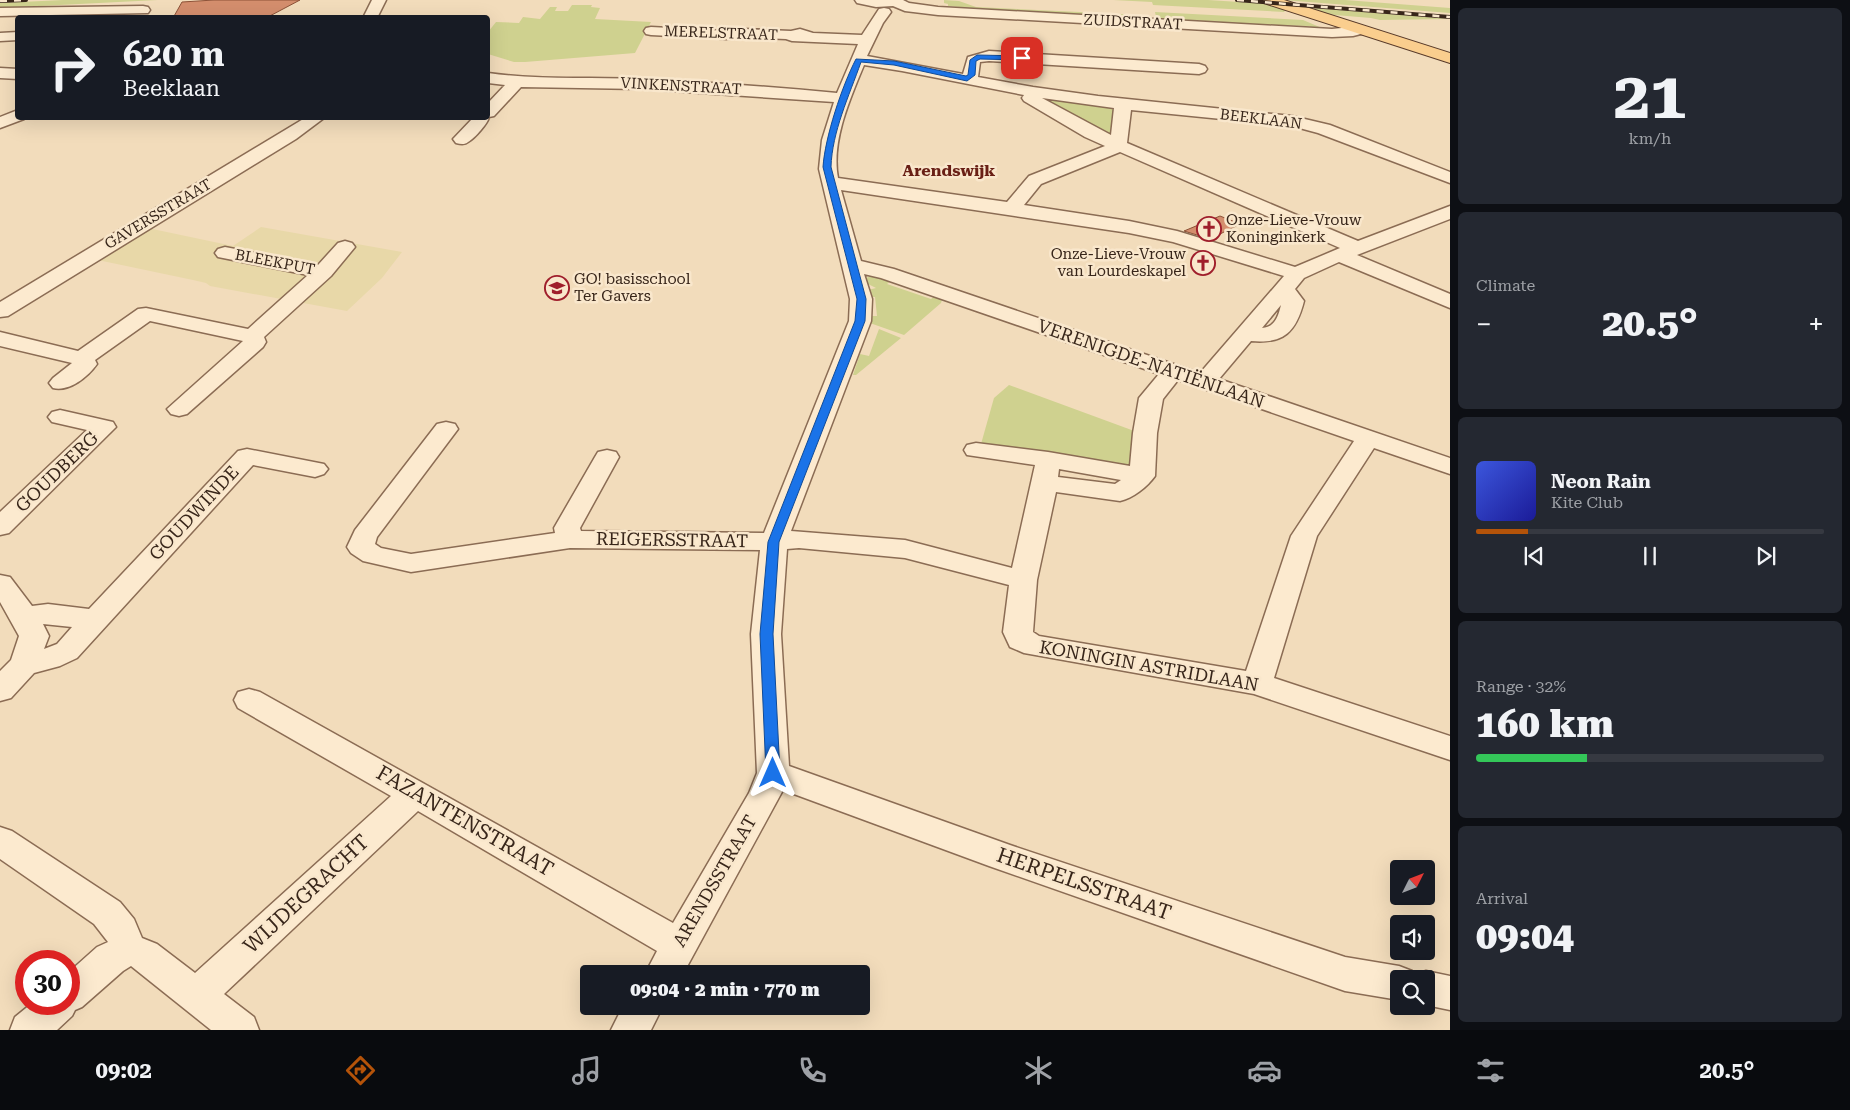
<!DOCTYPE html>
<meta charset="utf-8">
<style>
:root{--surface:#171b24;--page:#242831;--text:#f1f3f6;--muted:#9ea1a6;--line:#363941;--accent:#b45309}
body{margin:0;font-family:"Roboto Serif",serif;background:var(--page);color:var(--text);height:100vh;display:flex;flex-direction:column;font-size:19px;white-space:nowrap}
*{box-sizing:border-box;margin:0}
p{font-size:16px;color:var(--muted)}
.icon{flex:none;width:28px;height:28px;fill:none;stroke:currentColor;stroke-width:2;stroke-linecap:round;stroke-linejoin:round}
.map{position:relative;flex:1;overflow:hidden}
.sheet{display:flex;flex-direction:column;gap:8px;padding:8px;background:#0d0f14;width:400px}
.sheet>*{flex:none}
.guide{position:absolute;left:15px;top:15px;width:475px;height:105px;border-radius:5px;box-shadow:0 5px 20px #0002;background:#171b24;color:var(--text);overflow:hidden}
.needle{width:32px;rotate:48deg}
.buttons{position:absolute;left:1390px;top:860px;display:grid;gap:10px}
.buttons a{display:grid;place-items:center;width:45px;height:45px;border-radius:5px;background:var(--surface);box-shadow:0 5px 20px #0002;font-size:25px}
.speed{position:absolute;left:15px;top:950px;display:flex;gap:10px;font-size:25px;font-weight:700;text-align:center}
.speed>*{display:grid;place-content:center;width:65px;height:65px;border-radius:50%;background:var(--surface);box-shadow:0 5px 20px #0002;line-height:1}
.speed .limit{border:8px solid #d22;background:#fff;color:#111}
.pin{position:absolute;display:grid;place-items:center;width:42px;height:42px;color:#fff;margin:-21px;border-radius:10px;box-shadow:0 2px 8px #0006}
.me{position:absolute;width:55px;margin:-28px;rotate:0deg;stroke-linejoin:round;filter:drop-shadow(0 0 4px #0008)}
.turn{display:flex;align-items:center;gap:18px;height:105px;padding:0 25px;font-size:22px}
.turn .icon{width:65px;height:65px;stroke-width:2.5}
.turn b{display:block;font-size:35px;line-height:42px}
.big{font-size:38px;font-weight:800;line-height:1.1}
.sheet .card{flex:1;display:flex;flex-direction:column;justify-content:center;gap:8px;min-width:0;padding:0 18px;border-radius:8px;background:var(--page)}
.sheet .dial{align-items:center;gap:0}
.dial b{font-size:65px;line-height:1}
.song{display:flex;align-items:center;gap:15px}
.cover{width:60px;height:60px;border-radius:8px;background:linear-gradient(135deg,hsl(230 70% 55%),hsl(240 70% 35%))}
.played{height:5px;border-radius:2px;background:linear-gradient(90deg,var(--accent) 15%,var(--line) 15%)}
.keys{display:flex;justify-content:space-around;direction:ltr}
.heat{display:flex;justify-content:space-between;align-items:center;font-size:28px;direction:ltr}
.charge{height:8px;border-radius:4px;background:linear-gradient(90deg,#34c759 32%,var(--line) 0)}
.trip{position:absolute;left:580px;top:965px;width:290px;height:50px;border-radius:5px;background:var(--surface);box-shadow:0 5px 20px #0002;font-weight:800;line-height:50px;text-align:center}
.dock{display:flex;height:80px;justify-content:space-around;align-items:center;background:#090b0e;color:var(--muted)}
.dock .icon{width:35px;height:35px}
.dock .current{color:var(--accent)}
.dock b{font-size:22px;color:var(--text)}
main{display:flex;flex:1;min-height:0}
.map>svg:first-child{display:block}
.farmland{fill:#e8d8a8}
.green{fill:#cfd18f}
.building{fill:#d48e6d;stroke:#8c5137}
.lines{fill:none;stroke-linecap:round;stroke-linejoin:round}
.minor-casing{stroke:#8b6c54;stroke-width:3}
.major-casing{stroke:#583a29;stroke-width:2}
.minor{fill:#fceacf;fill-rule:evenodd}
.major{fill:#face8e;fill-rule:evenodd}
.rail-casing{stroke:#38261a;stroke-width:4}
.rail{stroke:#f9e7cc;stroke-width:2.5;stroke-dasharray:7;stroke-linecap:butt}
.route{fill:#1a73e8;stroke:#114b97}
.labels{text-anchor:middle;stroke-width:5;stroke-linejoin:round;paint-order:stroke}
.far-street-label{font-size:15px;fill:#38261a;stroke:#f9e7cc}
.far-poi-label{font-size:15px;fill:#38261a;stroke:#f9e7cc;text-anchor:start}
.far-neighbourhood-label{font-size:16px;font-weight:bold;fill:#691f15;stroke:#f9e7cc}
.street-label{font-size:18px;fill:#38261a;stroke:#f9e7cc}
.near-street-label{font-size:21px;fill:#38261a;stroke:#f9e7cc}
</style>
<main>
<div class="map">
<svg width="1450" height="1030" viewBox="0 0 1450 1030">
<rect width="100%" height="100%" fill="#f2dcbb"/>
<!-- farmland -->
<polygon class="farmland" points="143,227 233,246 261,227 402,252 382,278 347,311 210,286 206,283 193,280 93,259"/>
<!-- green -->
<g class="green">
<polygon points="63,0 158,0 0,8 0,3"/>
<polygon points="944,0 959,1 976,7 1143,15 1143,19 972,11 972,8 948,6 948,4 944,3"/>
<polygon points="1113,0 1208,0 1271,4 1286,9 1284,12 1153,5 1152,2"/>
<polygon points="1283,0 1345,0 1450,8 1450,13"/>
<polygon points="572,5 592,5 591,7 600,8 595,19 651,22 635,53 525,62 514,62 488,54 488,32 496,22 519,23 523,17 540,19 550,7 557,7 555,11 568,11"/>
<polygon points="1301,7 1450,19 1380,20 1371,18 1323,14"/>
<polygon points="1155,12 1303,20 1329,31 1315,30 1309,26 1157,22"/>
<polygon points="1037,96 1114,106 1115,138"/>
<polygon points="871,276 893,279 887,284 931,299 937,294 943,296 941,303 904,335 867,322 869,316 877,316 875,297 868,297 868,290 876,288 864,282 866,278"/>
<polygon points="879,329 901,338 856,375 853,375 860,354 869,356"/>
<polygon points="1009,385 1137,432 1135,464 1128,467 981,444 994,398"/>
</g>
<!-- building -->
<g class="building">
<polygon points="214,0 300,0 266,18 173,18 182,2"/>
<polygon points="1220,216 1240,224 1210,239 1184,231"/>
</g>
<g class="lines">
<defs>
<g id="minor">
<polygon points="372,0 386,0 377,18 363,18"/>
<polygon points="855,0 903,0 909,3 938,7 1332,29 1360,26 1365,27 1367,30 1365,33 1353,36 1332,37 938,15 905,11 893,6 876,7 857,3"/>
<polygon points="143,6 148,7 150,10 148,13 0,16 0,8"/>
<path d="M 884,8 L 889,9 L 891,12 L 883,23 L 867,56 L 963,74 L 968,57 L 989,51 L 1199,64 L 1205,66 L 1207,69 L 1205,72 L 1199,74 L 989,61 L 980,62 L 978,77 L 1033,87 L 1098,96 L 1292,116 L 1330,125 L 1450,172 L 1450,183 L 1318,133 L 1292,126 L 1131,110 L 1127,143 L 1358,241 L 1450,206 L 1450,219 L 1357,255 L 1450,294 L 1450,308 L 1339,262 L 1304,278 L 1295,289 L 1304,301 C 1296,332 1284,344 1251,341 L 1219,379 L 1450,458 L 1450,474 L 1374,448 L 1317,536 L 1274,678 L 1450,736 L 1450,760 L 1254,694 L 1024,653 L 1010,647 L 1003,632 L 1009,585 L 905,558 L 799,548 L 787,549 L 781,634 L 789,766 L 1010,845 L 1345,957 L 1399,966 L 1412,971 L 1414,975 L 1426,971 L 1450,976 L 1450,1010 L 1426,1005 L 1426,979 L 1399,979 L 1399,1000 L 1345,991 L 989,866 L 783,790 L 683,974 L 645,974 L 657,951 L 418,811 L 224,994 L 254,1017 L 259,1030 L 211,1030 L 131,966 L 123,971 L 82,1007 L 75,1010 L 72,1016 L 57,1030 L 10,1030 L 15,1017 L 31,1004 L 69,1004 L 69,972 L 97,947 L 108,942 L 94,924 L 0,859 L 0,827 L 12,831 L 120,902 L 134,919 L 142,938 L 157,944 L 195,973 L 391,796 L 238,708 L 234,700 L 238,692 L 249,689 L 260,692 L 673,923 L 749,793 L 757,773 L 751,634 L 760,550 L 570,548 L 411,572 L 363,561 L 351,553 L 347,547 L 355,530 L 437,424 L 446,422 L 455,424 L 458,429 L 377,537 L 375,544 L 381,548 L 411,554 L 555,533 L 554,528 L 595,457 L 598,452 L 607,450 L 616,452 L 619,457 L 580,528 L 581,531 L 764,533 L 849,321 L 850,299 L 819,169 L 822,140 L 834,102 L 640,89 L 521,87 L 494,116 L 489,117 C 488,123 475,138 468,142 C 465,145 460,144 456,143 L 453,139 L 473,118 L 488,118 L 488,103 L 505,85 L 488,83 L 488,73 C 538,80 589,77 640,79 C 706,82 772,87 837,93 L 858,44 L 792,41 L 786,39 L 743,37 L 728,39 L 651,35 L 646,34 L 644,31 L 646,28 L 651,27 L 728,31 L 743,29 L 791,31 L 800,29 L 813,33 L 862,35 L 879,9 ZM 864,65 L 902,71 L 1024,95 L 1022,98 L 1024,101 L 1085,137 L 1105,146 L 1029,176 L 1007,202 L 838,178 C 831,141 850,99 864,65 ZM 1042,98 L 1114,108 L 1111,135 ZM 1120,152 L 1340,248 L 1295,267 L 1177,231 L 1129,221 L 1024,205 L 1041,184 ZM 841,190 L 1129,233 L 1173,242 L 1284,276 L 1200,373 L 894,269 L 861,261 ZM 864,274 L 881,278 L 1159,374 L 1139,398 L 1133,433 L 1130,466 L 1048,452 L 976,443 L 967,445 L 964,450 L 967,455 L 1035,465 L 1012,568 L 905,540 L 791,531 L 871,321 L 872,299 ZM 1281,305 C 1278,317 1275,327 1262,328 ZM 1178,380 L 1354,441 L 1291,536 L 1246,671 L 1039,636 L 1033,632 L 1037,580 L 1056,492 L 1120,501 C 1133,498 1147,487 1155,476 L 1157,433 L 1163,399 ZM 1059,469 L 1121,480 L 1115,484 L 1058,477 Z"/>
<polygon points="18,32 18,40 0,41 0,33"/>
<polygon points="0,68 18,69 18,79 0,78"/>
<polygon points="18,110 18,118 24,119 0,128 0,117"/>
<polygon points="305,118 324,118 296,139 8,316 0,317 0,302"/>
<path d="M 345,241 L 352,243 L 355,247 L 331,276 L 264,337 L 266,342 L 263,347 L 187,414 L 179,416 L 171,414 L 167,409 L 243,341 L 150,321 L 95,360 L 97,364 C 88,377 69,392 53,388 L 49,383 L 53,378 L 72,363 L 0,346 L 0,332 L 78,351 L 138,309 L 146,308 L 248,329 L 308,275 L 218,257 L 215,253 L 218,249 L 225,247 L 318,265 L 338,243 Z"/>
<polygon points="60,410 113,422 116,427 9,533 0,535 0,512 87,430 52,422 48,417 52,412"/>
<path d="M 247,449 L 324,464 L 328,469 L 324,474 L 315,477 L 253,465 L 77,658 L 60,666 L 34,673 L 11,698 L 0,701 L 0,671 L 11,660 L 19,636 L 0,602 L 0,575 L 10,577 L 32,606 L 48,604 L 89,609 L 238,451 ZM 43,624 L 72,627 L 57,644 L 44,649 L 49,636 Z"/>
<polygon points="623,1006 663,1006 651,1030 611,1030"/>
</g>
<polygon id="major" points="1262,0 1284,0 1450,53 1450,63 1264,3"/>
</defs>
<!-- minor casing -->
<use href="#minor" class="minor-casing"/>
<!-- major casing -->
<use href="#major" class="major-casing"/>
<!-- minor -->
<use href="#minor" class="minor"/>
<!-- major -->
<use href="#major" class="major"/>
<defs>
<g id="rail">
<polyline points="1237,0 1450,17"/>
<polyline points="0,1 26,0"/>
</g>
</defs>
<!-- rail casing -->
<use href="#rail" class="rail-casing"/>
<!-- rail -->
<use href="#rail" class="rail"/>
</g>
<!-- route -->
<path class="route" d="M 977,55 L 1022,56 L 1025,58 L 1022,60 L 980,59 L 976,61 L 975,75 L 967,81 L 894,65 L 861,62 C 849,96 832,132 831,167 L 866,299 L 865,321 L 779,542 L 773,634 L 780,773 L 778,777 L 773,778 L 768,777 L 766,773 L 760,634 L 768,542 L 855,321 L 857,299 L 823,167 C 825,137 842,86 856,59 L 894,61 L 966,76 L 968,75 L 970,60 Z"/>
<!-- icons -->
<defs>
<symbol id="church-ring" viewBox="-11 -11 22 22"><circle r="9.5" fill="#f9e7cc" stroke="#9f1e2b" stroke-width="1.5"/><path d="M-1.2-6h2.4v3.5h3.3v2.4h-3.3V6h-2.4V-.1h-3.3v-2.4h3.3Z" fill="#9f1e2b"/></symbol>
<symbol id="school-ring" viewBox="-11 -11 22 22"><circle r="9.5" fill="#f9e7cc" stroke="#9f1e2b" stroke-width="1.5"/><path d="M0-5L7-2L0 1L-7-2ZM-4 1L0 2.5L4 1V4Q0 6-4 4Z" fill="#9f1e2b"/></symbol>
</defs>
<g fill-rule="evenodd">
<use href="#church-ring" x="1195" y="215" width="28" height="28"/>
<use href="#church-ring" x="1189" y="249" width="28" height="28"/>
<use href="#school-ring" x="543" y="274" width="28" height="28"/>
</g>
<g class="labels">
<!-- far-street labels -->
<g class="far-street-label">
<text transform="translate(1133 22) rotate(3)" y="5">ZUIDSTRAAT</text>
<text transform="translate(721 33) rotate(2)" y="5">MERELSTRAAT</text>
<text transform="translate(681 86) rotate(3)" y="5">VINKENSTRAAT</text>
<text transform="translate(1261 119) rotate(7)" y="5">BEEKLAAN</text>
<text transform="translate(158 214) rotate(-31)" y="5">GAVERSSTRAAT</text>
<text transform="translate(275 262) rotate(11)" y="5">BLEEKPUT</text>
</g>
<!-- far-poi labels -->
<g class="far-poi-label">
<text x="1226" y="225">Onze-Lieve-Vrouw<tspan x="1226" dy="17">Koninginkerk</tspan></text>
<text x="1186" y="259" text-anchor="end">Onze-Lieve-Vrouw<tspan x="1186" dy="17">van Lourdeskapel</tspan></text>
<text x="574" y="284">GO! basisschool<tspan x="574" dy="17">Ter Gavers</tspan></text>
</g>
<!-- far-neighbourhood labels -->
<g class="far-neighbourhood-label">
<text x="949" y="176">Arendswijk</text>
</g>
<!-- street labels -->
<g class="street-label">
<text transform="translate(1151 364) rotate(19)" y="6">VERENIGDE-NATIËNLAAN</text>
<text transform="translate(57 472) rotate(-44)" y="6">GOUDBERG</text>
<text transform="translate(194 513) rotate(-47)" y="6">GOUDWINDE</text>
<text transform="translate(672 540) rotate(1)" y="6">REIGERSSTRAAT</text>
<text transform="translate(1149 666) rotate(10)" y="6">KONINGIN ASTRIDLAAN</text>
<text transform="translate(715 881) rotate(-60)" y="6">ARENDSSTRAAT</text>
</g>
<!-- near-street labels -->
<g class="near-street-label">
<text transform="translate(465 821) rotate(30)" y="7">FAZANTENSTRAAT</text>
<text transform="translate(1084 884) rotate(19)" y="7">HERPELSSTRAAT</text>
<text transform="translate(306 894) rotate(-43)" y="7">WIJDEGRACHT</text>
</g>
</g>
</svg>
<div class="buttons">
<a><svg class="needle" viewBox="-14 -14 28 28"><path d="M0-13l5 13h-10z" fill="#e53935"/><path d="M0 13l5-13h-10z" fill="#9ea1a6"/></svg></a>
<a><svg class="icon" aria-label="sound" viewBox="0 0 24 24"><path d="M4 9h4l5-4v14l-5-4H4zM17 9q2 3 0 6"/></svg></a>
<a><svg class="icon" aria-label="search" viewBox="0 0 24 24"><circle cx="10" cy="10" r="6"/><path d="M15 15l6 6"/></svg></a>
</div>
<div class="speed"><div class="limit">30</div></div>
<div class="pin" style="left:1022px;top:58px;background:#d93025"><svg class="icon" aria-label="arrive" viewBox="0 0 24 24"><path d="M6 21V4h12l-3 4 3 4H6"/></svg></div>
<svg class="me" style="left:773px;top:773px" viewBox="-20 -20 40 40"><path d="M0-17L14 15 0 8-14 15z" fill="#1a73e8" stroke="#fff" stroke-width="4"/></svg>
<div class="trip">09:04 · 2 min · 770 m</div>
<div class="guide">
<div class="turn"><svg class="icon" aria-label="right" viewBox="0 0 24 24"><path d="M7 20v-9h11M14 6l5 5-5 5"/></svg><div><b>620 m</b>Beeklaan</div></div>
</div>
</div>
<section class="sheet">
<div class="card dial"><b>21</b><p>km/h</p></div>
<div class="card"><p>Climate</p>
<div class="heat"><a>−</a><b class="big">20.5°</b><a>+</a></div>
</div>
<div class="card">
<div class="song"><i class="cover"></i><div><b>Neon Rain</b><p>Kite Club</p></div></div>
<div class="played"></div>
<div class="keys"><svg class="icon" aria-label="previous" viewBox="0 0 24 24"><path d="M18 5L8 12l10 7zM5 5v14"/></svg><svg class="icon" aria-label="pause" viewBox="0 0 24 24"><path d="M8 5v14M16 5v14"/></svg><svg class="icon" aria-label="next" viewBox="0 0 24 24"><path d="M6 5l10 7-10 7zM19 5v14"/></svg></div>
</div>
<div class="card"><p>Range · 32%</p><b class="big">160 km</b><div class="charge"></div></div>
<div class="card"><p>Arrival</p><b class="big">09:04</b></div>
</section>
</main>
<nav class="dock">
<b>09:02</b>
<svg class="icon current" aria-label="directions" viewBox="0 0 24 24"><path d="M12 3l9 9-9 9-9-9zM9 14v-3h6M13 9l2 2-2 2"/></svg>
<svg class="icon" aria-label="music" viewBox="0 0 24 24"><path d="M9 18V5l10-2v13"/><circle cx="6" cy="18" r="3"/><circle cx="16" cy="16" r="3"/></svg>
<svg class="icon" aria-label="phone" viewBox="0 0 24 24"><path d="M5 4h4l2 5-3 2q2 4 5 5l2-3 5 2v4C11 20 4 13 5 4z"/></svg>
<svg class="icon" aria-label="climate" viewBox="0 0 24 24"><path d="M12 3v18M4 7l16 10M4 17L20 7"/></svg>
<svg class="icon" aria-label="car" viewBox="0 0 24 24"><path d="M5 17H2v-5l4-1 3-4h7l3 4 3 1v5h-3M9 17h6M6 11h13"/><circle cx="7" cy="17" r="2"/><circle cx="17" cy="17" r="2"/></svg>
<svg class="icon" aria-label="filters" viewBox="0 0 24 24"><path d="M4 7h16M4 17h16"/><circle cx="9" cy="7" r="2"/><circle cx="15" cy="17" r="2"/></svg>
<b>20.5°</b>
</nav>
